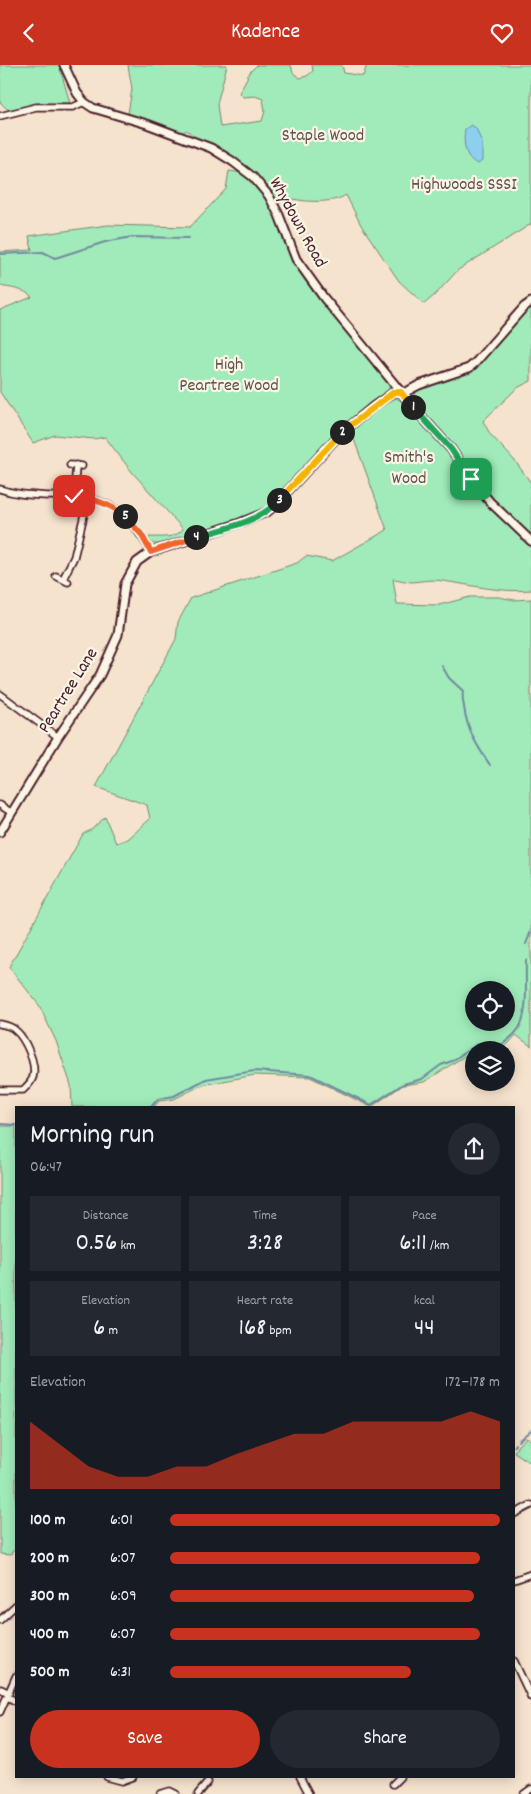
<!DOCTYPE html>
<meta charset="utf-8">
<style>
:root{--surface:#171b24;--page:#242831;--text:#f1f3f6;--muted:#9ea1a6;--accent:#c8321e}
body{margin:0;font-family:Dekko,sans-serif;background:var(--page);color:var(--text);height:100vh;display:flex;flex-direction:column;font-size:19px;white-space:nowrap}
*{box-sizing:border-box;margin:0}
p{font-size:16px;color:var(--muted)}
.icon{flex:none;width:28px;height:28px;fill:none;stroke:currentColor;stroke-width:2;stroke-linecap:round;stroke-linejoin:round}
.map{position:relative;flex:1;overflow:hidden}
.sheet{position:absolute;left:15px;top:1041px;width:500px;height:672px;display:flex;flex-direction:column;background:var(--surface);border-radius:0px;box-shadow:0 2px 12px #0003}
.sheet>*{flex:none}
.controls{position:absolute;left:465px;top:916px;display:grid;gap:10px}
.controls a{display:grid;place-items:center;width:50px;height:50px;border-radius:50%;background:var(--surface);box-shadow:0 2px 12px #0003;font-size:25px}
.pin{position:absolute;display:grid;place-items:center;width:42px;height:42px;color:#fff;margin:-21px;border-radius:10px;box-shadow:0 2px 8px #0006}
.km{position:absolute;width:25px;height:25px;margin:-12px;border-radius:50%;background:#222;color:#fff;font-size:14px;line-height:25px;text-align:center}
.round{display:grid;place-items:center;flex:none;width:52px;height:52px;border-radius:26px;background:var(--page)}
.headline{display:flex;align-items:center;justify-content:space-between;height:85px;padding:0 15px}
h1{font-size:28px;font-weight:600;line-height:38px}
.stats{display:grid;grid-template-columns:repeat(3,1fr);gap:8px;height:85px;padding:5px 15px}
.stats div{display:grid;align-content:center;border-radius:0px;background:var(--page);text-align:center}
.stats b{font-size:25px;font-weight:600}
.stats small{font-size:14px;font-weight:400}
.stats p{font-size:14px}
.chart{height:140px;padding:10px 15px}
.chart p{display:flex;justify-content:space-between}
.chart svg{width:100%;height:90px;margin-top:5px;fill:var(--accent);opacity:.7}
.action{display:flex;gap:10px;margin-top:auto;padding:10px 15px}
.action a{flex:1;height:58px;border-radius:30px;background:var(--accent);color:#fff;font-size:20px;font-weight:600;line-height:58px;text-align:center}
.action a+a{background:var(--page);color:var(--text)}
ul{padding:0 15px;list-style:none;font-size:16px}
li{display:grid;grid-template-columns:80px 60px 1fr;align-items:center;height:38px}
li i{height:12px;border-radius:6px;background:var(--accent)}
header{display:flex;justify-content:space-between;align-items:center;height:65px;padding:0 15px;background:var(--accent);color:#fff;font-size:22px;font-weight:600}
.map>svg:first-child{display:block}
</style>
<header><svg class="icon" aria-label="back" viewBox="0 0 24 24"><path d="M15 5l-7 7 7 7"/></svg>Kadence<svg class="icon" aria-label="heart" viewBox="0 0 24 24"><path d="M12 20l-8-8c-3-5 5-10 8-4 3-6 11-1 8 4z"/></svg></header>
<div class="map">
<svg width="531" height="1729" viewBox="0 0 531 1729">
<rect width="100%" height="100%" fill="#f5e3cd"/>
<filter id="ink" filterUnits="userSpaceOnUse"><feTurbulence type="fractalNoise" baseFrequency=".02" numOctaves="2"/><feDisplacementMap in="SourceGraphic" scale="10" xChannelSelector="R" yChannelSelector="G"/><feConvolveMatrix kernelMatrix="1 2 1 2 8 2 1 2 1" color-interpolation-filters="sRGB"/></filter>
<g filter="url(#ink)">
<g fill="#a1ebba" stroke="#768572" fill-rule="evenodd">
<path d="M0,0H59L70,38L34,39L12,45L7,44L0,37Z"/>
<path d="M128,0H227L217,39L220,62L262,56L265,46L263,34L255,31L243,32L239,28L250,7L257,0H291L293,8L300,13L307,11L313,6L312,0H342L344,8L363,11L367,0H531V159L458,205L435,230L424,239L399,216L361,160L346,130C333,139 303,137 289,133L278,138C261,115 244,98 219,83C212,79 201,78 195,72C191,70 191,67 186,65L183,68L128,49L132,24Z"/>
<path d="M229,106C259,107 275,146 284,170C286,177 287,185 291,192C316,240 358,276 390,319L388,326C372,337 359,352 342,363L273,437L265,442L227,460L161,479H154L149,476V472C161,472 176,474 183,464L132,407L105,372L94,374L55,370L33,378L0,327V245L32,232C25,224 10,223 0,221V187L32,185L29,171L108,160L190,162L226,124Z"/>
<path d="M531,241V316L517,323L483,356L490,369L515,396L531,418V470L488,430L472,409L460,389L447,373L417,342C412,333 414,325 422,320L471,306L479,300L521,250Z"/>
<path d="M396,333C419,345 439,376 457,395L458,402L483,433L531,481V525C501,528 472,520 443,516C431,514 423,516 412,517C406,517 399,514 393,514L397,539L439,540L470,532H499L514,535L531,534V981L516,970L509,978L500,985L478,983L474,985L424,1017L403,1020L371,1042L310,1012L255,1010L202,1020L174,1034L159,1036L154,1042H72L71,1020L56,976L39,940L9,902L83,769L91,765L105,752L116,778L128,774L150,754L147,740L96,722L176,574L178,557L191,533L297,498L306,491L332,496L387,465L351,366L380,341ZM474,925H506V958H474Z"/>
<path d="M0,1061H16V1484L12,1487L11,1490L0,1489Z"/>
<path d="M527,1372L531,1376V1398L514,1387L518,1380Z"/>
</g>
<path fill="#8dcfef" stroke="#7289a1" d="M471,60L476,63L482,78V96L478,99C464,94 463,76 465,64Z"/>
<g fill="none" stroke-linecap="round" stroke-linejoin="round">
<g stroke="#7289a1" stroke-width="2">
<path d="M0,189L43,187L55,193L105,177L132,172L189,173"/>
<path d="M442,601L449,613L463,626C462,632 463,637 464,642C467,665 477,681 490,700"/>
<path d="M526,879L531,866"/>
<path d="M151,1042L158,1034L174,1031L206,1014L254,1006L310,1010L371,1040L403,1019L422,1014L441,1000L452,996L477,979L498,982C506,977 514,971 519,963C529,946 525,914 526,895"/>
<path d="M0,1059L16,1060"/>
<path d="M518,1376L531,1365"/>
<path d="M514,1381L515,1379"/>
</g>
<g stroke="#4a1f2b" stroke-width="9">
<g id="minor">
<path d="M0,51L36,42H73L84,37"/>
<path d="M70,400L82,401"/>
<path d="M0,424C17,430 32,430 50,431C103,431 124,439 151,487"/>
<path d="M74,431L76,400"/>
<path d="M56,511L68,517"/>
<path d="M63,514L74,492L88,433"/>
<path d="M0,629L58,672"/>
<path d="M0,740L12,748"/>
<path d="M0,959C5,960 11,961 15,965C25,973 37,999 33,1012C31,1018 27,1021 23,1025H0"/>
<path d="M514,1449L531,1440"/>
<path d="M514,1515L531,1509"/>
<path d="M0,1555L16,1540"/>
<path d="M514,1596L531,1632"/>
<path d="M1,1624L9,1628"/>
<path d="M8,1632L15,1636"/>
<path d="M0,1647L16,1611"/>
<path d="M107,1712L122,1716L133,1712"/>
<path d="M300,1712L309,1729"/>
<path d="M393,1719L400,1712"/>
<path d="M160,1729L170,1726L176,1729"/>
<path d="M198,1729L208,1717"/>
<path d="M524,1729L531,1724"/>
</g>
</g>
<g stroke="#4a1f2b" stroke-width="11">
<g id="tertiary">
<path d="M64,0L77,28L84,37L93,43L147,59L211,83L232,96L253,112L269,131L279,150L296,194L324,233L414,343L451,384L471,414L490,437L531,476"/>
<path d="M0,767L58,672L100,610L118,570L125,519L137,497L151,487L237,459L267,447L273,442L339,370L374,341L394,327H406L419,320L469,303L476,297L524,242L531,237"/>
</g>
</g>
<use href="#minor" stroke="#fcf5e5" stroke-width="5.5"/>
<use href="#tertiary" stroke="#fcf5e5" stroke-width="7"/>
</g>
</g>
<g fill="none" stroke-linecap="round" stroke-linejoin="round" filter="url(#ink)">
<g stroke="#fff" stroke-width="10">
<path id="split-1" d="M413,342L451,384L471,414"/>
</g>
<g stroke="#fff" stroke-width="10">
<path id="split-2" d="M342,367L394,327H401L413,342"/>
</g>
<g stroke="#fff" stroke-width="10">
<path id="split-3" d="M279,435L342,367"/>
</g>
<g stroke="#fff" stroke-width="10">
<path id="split-4" d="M196,472C224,464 260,457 279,435"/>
</g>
<g stroke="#fff" stroke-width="10">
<path id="split-5" d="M125,451L141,469L151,487L196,472"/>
</g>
<g stroke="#fff" stroke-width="10">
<path id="split-6" d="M74,431C93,434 109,438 125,451"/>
</g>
<use href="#split-1" stroke="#22a559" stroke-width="6"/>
<use href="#split-2" stroke="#f5b400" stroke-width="6"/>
<use href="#split-3" stroke="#f5b400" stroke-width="6"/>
<use href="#split-4" stroke="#22a559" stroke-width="6"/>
<use href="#split-5" stroke="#f0652b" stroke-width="6"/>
<use href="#split-6" stroke="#f0652b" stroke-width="6"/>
</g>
<g text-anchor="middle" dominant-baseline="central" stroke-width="4.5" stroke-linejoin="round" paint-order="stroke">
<g font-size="18" fill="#60524f" stroke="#fcf5e5">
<text x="323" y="71">Staple Wood</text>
<text x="464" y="120">Highwoods SSSI</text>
<text x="229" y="300">High<tspan x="229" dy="21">Peartree Wood</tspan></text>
<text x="409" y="393">Smith's<tspan x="409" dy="21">Wood</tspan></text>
</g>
<g font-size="18" fill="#4a1f2b" stroke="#fcf5e5">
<text transform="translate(297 158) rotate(61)">Whydown Road</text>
<text transform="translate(69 626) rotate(-58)">Peartree Lane</text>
</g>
</g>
</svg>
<div class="controls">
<a><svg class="icon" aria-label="locate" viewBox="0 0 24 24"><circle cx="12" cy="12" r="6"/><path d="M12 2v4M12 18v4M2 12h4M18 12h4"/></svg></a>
<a><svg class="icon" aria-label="layers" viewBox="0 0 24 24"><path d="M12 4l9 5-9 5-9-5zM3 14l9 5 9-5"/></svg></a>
</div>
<div class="pin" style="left:471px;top:414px;background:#1e9e55"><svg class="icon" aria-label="arrive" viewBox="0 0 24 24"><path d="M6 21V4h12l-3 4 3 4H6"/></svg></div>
<div class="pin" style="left:74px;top:431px;background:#d93025"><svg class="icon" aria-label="check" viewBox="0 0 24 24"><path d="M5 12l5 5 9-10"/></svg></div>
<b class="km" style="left:413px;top:342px">1</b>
<b class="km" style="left:342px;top:367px">2</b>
<b class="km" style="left:279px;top:435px">3</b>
<b class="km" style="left:196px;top:472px">4</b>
<b class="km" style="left:125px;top:451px">5</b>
<section class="sheet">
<div class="headline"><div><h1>Morning run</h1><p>06:47</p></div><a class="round"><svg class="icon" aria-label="share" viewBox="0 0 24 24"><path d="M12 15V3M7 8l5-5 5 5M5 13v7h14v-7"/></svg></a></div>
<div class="stats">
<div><p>Distance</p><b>0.56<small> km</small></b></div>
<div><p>Time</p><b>3:28</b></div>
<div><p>Pace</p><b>6:11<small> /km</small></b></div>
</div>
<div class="stats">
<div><p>Elevation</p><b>6<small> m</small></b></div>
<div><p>Heart rate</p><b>168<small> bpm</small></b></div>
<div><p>kcal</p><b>44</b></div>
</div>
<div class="chart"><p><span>Elevation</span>172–178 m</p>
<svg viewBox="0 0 160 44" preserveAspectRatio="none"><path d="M0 44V11L10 22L20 33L30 38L40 38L50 33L60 33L70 27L80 22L90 17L100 17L110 11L120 11L130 11L140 11L150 6L160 11V44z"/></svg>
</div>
<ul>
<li><b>100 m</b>6:01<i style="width:100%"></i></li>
<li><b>200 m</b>6:07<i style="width:94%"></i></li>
<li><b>300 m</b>6:09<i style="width:92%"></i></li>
<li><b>400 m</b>6:07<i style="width:94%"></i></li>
<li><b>500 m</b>6:31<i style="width:73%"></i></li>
</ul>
<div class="action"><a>Save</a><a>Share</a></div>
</section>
</div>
